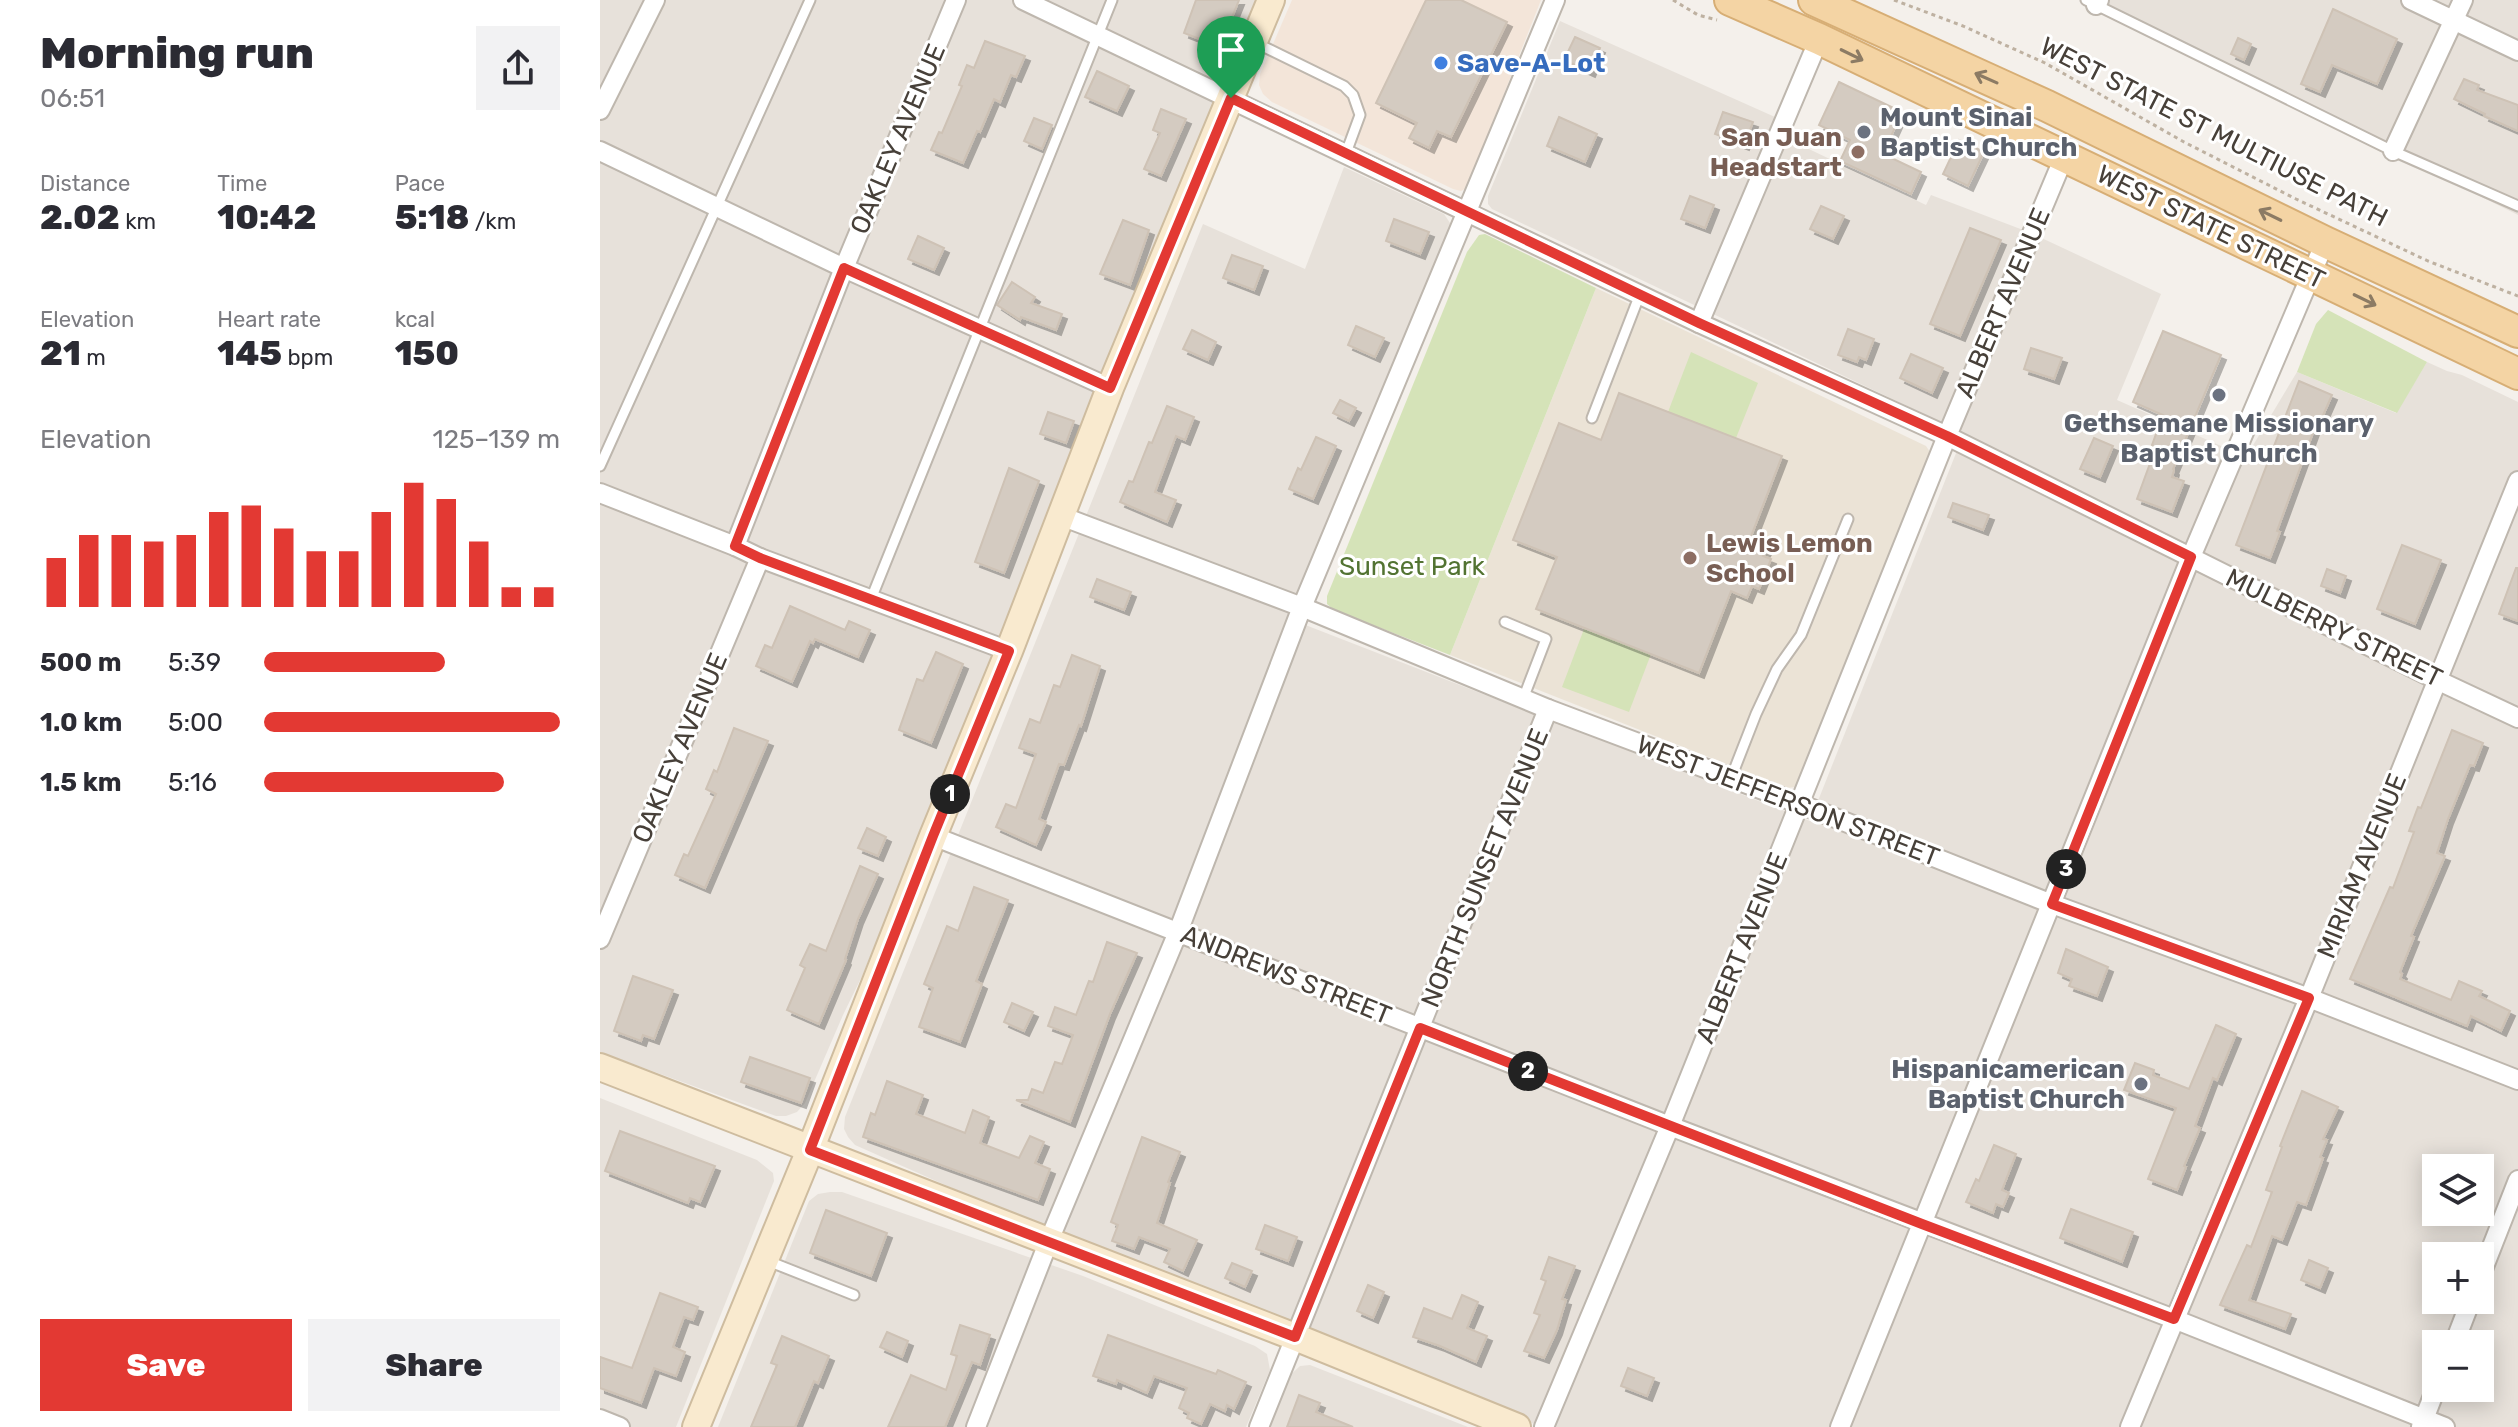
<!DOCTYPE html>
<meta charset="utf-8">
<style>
:root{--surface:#fff;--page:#f2f2f3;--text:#2b2b33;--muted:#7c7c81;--accent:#e33933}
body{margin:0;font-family:Rubik,sans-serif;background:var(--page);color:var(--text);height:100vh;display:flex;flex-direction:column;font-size:30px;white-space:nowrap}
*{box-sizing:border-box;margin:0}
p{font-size:26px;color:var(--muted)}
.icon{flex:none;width:44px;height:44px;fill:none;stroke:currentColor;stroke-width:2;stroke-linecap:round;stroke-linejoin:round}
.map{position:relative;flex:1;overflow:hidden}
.sheet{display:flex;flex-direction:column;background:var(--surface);width:600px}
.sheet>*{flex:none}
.controls{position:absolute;left:1822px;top:1154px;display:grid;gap:16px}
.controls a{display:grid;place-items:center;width:72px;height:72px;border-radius:0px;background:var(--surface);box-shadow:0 4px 20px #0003;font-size:40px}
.pin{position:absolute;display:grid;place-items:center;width:68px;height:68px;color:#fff;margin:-82px -34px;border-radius:50% 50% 50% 0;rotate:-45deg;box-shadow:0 0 8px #0007}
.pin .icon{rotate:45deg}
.km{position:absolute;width:40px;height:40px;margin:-20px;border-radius:50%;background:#222;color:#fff;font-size:22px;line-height:40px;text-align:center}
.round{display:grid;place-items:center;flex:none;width:84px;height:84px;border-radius:0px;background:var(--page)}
.overview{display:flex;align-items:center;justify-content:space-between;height:136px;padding:0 40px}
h1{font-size:44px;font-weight:800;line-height:60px}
.stats{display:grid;grid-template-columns:repeat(3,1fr);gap:12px;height:136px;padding:8px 40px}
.stats div{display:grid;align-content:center}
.stats b{font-size:34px;font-weight:800}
.stats small{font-size:22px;font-weight:400}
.stats p{font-size:22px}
.chart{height:224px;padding:16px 40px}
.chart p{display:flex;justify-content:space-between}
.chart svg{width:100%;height:144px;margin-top:8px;stroke:var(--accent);stroke-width:6}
.action{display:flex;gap:16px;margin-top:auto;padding:16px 40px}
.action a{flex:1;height:92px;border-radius:0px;background:var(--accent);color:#fff;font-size:32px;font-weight:800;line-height:92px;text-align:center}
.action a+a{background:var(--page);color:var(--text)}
ul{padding:0 40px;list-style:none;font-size:26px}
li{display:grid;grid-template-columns:128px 96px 1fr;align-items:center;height:60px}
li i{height:20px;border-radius:10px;background:var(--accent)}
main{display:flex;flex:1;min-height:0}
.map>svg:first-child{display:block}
</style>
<main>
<section class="sheet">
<div class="overview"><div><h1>Morning run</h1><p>06:51</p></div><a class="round"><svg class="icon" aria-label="share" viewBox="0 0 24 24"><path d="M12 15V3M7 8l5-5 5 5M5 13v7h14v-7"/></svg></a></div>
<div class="stats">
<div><p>Distance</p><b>2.02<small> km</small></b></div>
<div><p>Time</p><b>10:42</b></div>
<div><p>Pace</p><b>5:18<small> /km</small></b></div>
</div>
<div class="stats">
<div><p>Elevation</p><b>21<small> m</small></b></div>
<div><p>Heart rate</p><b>145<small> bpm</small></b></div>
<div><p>kcal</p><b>150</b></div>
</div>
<div class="chart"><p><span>Elevation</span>125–139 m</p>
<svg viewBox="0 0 160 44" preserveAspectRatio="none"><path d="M5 44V29M15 44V22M25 44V22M35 44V24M45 44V22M55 44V15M65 44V13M75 44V20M85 44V27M95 44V27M105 44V15M115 44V6M125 44V11M135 44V24M145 44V38M155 44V38"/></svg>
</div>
<ul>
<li><b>500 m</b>5:39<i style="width:61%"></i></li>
<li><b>1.0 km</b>5:00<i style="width:100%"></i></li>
<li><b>1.5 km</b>5:16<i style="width:81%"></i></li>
</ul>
<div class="action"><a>Save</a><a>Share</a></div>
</section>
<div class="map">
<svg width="1918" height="1427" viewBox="0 0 1918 1427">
<defs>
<filter id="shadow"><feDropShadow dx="5" dy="5" stdDeviation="0" flood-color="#0004"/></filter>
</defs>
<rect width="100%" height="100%" fill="#f4f0eb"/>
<g fill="#e7e1da" fill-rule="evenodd">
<path d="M0,0H657L604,136L263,974L243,1015L205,1103L197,1112L186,1116H176L0,1052Z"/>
<path d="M1485,0H1918V215Z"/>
<path d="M960,21L1175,117L1169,130L1326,205L1331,195L1431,233L1561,294L1517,400L1646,457L1697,372L1796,413L1827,362L1847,371L1862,375L1918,402V1427H942L478,1244L255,1145L248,1137L244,1129L245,1117L603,224L705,269L744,167L844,214L852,226L690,619L1210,821L1364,433L892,209L888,204V196ZM1836,1168H1880V1212H1836ZM1836,1256H1880V1300H1836ZM1836,1344H1880V1388H1836Z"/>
<path d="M0,1098L157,1160L173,1173L174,1181L76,1427H0Z"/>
<path d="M230,1192H242L483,1276L655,1346L667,1354L670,1370L646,1427H118L209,1201L218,1194Z"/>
<path d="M710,1365L868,1427H667L687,1378L700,1366Z"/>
</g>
<path fill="#f3e5d9" d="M692,0H941L867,188L861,191L853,189L672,102L663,94L659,85L660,74Z"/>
<path fill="#ebe3d6" d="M996,288L1326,446L1330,452V461L1202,782L1195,787L1187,788L850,655Z"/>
<g fill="#d5e3b8">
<path d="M885,234L996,288L850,655L734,610L727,604V596L867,252L879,235Z"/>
<path d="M1728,310L1827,362L1797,413L1697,372L1716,324Z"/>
<path d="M1091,352L1158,383L1136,438L1068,412Z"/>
<path d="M984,629L1051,654L1029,712L962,687Z"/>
</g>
<g fill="#d4cbc1" stroke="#cec2b5" stroke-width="2" filter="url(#shadow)">
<path d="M596,0H639L620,47L584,33Z"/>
<path d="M826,0H861L907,22L851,137L837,131L829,148L809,138L817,123L776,103Z"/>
<path d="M1733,9L1797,39L1777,84L1732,65L1720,92L1701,84Z"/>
<path d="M975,37L1000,48L990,72L964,60Z"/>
<path d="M1638,38L1651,44L1644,60L1631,54Z"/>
<path d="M385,41L425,56L416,77L411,75L400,102L394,99L380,132L377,131L363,163L331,150L339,132L342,133L362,86L359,85L367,65L374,68Z"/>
<path d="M497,71L529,86L517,111L485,97Z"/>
<path d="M1864,79L1879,85L1877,90L1918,105V131L1884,116L1885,114L1854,99Z"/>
<path d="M1239,82L1302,112L1283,154L1321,172L1311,194L1240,161L1250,140L1219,125Z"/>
<path d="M561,109L586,119L561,176L544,169L560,133L553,130Z"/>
<path d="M1123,112L1153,122L1144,145L1115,134Z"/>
<path d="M959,117L997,134L985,162L947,146Z"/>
<path d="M434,118L452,125L442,149L424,141Z"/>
<path d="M1359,140L1384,152L1368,186L1343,174Z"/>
<path d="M1090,196L1114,205L1105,228L1081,219Z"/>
<path d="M1221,206L1244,216L1233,239L1210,229Z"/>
<path d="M794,219L829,232L820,254L786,241Z"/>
<path d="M523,220L549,230L530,285L500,274Z"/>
<path d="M1370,228L1401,240L1360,336L1330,324Z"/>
<path d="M318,236L344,248L334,270L308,259Z"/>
<path d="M632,255L663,266L654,290L623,278Z"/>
<path d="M412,282L435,297L431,303L462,314L456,330L421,317L420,320L397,305Z"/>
<path d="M756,326L784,338L775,357L748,345Z"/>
<path d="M1248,329L1274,339L1266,360L1259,357L1257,362L1238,355Z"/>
<path d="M592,330L616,342L608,360L583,349Z"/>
<path d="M1563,331L1621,355L1573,469L1574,470L1572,477L1584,481L1572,512L1537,499L1556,447L1552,445L1563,415L1533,402Z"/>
<path d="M1431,348L1462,358L1454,379L1424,369Z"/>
<path d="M1311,354L1343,368L1332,393L1300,378Z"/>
<path d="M1699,381L1732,395L1721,420L1718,419L1677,531L1680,532L1670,558L1636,545Z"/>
<path d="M1019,393L1182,456L1150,539L1168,545L1163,556L1171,559L1159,589L1152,586L1147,598L1131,591L1099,673L936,609L957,557L913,540L959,423L1001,440Z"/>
<path d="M740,400L756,408L749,421L733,413Z"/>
<path d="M567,406L594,417L585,440L576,436L555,492L576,500L567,522L520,502L529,481L533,482L549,442L552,443Z"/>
<path d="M448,412L474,421L466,443L440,434Z"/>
<path d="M716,437L736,446L713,499L689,489L698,468L701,470Z"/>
<path d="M1494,438L1513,446L1500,477L1480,469Z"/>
<path d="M409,468L439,481L404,573L375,562Z"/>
<path d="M1353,503L1389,515L1383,530L1348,517Z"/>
<path d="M1802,545L1841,560L1815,624L1777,609Z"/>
<path d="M1916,568H1918V621L1899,614Z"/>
<path d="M1727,569L1746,576L1740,593L1721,586Z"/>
<path d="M497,579L531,592L524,610L490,597Z"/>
<path d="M190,606L245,630L249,621L270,630L258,657L215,639L213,643L210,641L192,682L156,666L165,645L172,648Z"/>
<path d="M336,652L363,664L331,743L299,730L317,679L323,681Z"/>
<path d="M472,655L500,666L481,726L479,725L464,765L459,764L439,819L446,822L436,845L396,827L406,804L416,808L436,754L419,748L430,719L440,723L454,685L460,687Z"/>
<path d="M134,728L168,741L105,888L75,875L84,854L88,856L116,794L106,789L114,770L117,772Z"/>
<path d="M1852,730L1883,743L1874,766L1870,765L1848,819L1837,853L1845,856L1811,936L1814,937L1800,972L1802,974L1800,979L1851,1000L1859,981L1882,991L1879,996L1910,1011L1901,1031L1871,1016L1867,1026L1750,979L1790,887L1793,888L1814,832L1809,831L1818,807L1821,808Z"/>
<path d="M267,828L286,837L278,856L258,848Z"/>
<path d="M260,866L278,874L258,919L245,959L246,960L219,1024L187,1010L205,968L200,965L210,944L226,951Z"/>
<path d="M374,887L408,900L376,981L382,984L360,1042L319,1027L333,988L324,984L347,926L358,931Z"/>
<path d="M507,942L537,953L510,1014L470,1122L416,1100H428L432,1089L443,1093L455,1062L462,1064L473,1035L448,1026L455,1007L476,1015L489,981L493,982Z"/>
<path d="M1466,949L1508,967L1497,996L1469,986L1472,979L1458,973Z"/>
<path d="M33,976L73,990L54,1039L43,1035L41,1041L14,1031Z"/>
<path d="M412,1003L433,1012L424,1031L404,1022Z"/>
<path d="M1616,1025L1636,1034L1617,1080L1613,1078L1595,1126L1600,1128L1584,1166L1586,1167L1577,1190L1548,1179L1576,1108L1524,1090L1535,1063L1554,1070L1553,1075L1589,1089Z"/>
<path d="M150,1057L210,1078L201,1103L141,1082Z"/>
<path d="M287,1081L323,1095L316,1114L365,1133L373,1110L389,1117L380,1143L419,1158L430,1136L444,1142L435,1163L450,1169L438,1200L263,1137L271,1113L275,1115Z"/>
<path d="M1702,1091L1738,1107L1723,1139L1727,1140L1720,1157L1723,1158L1706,1205L1697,1202L1682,1240L1672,1236L1649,1300L1691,1314L1685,1329L1620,1305L1647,1245L1651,1247L1672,1192L1666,1190L1682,1147L1680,1146Z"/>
<path d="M20,1131L115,1166L100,1202L90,1198L88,1203L5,1171Z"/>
<path d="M542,1137L580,1152L568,1182L570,1183L557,1223L597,1240L583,1271L564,1262L570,1249L539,1237L534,1249L512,1241L518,1225L511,1222Z"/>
<path d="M1394,1145L1416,1154L1402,1190L1409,1193L1403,1207L1396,1204L1393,1213L1366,1202L1376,1179L1379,1181Z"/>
<path d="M1471,1209L1533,1232L1522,1262L1460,1238Z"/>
<path d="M226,1210L287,1233L271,1276L210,1253Z"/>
<path d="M665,1225L697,1237L688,1261L656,1249Z"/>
<path d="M949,1257L975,1266L962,1299L966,1300L957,1330L944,1358L924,1351L940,1315L934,1313L946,1281L941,1279Z"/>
<path d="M1709,1260L1728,1268L1720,1288L1701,1280Z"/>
<path d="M632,1263L652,1271L645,1287L625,1278Z"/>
<path d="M768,1285L784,1292L773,1318L757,1311Z"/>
<path d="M60,1293L98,1307L93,1320L84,1317L73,1347L85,1352L76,1376L54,1368L41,1403L0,1388V1357L32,1368Z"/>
<path d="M862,1295L878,1302L867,1328L887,1336L876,1362L840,1346L813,1337L824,1308L852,1319Z"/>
<path d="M360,1325L390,1335L380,1365L372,1362L345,1427H288L311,1375L346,1390L357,1356L351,1354Z"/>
<path d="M287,1332L308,1341L302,1357L280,1347Z"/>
<path d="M508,1335L616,1374L618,1370L646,1382L634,1409L627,1405L625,1411L610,1404L601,1424L587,1418L589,1413L579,1408L587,1388L554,1376L547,1393L517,1380L516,1384L493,1376Z"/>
<path d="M182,1336L229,1356L218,1383L214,1381L195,1427H151L177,1365L171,1363Z"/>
<path d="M1028,1368L1054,1378L1047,1396L1021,1386Z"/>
<path d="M699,1395L720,1403L716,1412L753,1427H687Z"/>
</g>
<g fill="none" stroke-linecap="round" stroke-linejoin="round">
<g stroke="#beb7ae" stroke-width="13">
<g id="service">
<path d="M1486,0L1793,151L1918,206"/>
<path d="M656,43L744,86L753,95L760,115L746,153"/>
<path d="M992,418L1040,294"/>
<path d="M0,466L210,0"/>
<path d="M271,599L512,0"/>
<path d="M905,622L946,639L923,699"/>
<path d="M1131,778L1156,714L1177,669L1201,635L1248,519"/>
<path d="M168,1261L254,1295"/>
</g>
</g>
<g stroke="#beb7ae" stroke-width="22">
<g id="minor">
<path d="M423,0L1099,323L1347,436L1837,680L1918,718"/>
<path d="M1811,0L1918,51"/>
<path d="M1496,5L1499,0"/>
<path d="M0,110L55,0"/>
<path d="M0,151L244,268L510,388"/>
<path d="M1793,151L1863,0"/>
<path d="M1099,323L1219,39"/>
<path d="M0,493L135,546L160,558L409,651"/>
<path d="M461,516L702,607L948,709L1200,804L1452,904L1709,998L1918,1080"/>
<path d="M135,546L244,268L356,0"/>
<path d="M333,836L1070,1126L1574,1319L1845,1427"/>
<path d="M0,939L160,558"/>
<path d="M1880,1277L1918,1180"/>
<path d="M1854,1344L1871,1300"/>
<path d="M0,1419L20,1427"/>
<path d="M376,1427L448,1243L578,932L702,607L955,0"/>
<path d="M659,1427L948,709"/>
<path d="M944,1427L1070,1126L1347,436L1464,157"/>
<path d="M1240,1427L1591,557L1725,242"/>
<path d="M1530,1427L1709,998L1918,481"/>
<path d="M1821,1427L1836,1388"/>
</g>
</g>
<g stroke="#cebc9f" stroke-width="30">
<g id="secondary">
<path d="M0,1067L695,1337L917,1427"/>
<path d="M96,1427L210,1150L333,836L409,651L510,388L671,0"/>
</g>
</g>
<g stroke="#d7ae75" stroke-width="34">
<g id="primary">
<path d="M1130,0L1219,39L1918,374"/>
<path d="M1214,0L1447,106L1725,242L1918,332"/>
</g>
</g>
<g stroke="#beb1a1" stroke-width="3" stroke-dasharray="4 4" stroke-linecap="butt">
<path d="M1073,0L1098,15L1117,20"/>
<path d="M1294,0L1363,26L1445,63L1584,142L1696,199L1828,261L1918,296"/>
</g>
<use href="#service" stroke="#fff" stroke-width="9"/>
<use href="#minor" stroke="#fff" stroke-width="18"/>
<use href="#secondary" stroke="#f9eacf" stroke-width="26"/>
<use href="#primary" stroke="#f4d4a4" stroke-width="30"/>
</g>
<defs><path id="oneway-shaft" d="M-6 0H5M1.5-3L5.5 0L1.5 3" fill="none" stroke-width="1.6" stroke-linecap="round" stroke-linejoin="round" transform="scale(2)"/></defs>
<g stroke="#8c7b64">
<use href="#oneway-shaft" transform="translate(1252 55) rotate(26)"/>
<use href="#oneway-shaft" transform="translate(1386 78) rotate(-156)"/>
<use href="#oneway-shaft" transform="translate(1670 215) rotate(-154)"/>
<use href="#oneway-shaft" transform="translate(1765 300) rotate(26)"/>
</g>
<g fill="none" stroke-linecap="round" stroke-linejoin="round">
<g stroke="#fff" stroke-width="16">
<path id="route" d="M631,98L1099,323L1347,436L1591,557L1452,904L1709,998L1574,1319L1322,1224L820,1028L695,1337L210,1150L333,836L409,651L160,558L135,546L244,268L510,388Z"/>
</g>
<use href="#route" stroke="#e33933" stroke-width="10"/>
</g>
<circle fill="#3f7fe0" stroke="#fff" stroke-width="3" cx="841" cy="63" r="8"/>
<g fill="#6b7280" stroke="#fff" stroke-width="3">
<circle cx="1264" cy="132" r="8"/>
<circle cx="1619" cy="395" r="8"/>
<circle cx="1541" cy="1084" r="8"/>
</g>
<g fill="#8d6e63" stroke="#fff" stroke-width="3">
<circle cx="1258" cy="152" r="8"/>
<circle cx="1090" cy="558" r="8"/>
</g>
<g text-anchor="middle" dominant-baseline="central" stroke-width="6" stroke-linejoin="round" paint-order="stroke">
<g font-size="26" font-weight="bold" fill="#366cbe" stroke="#fff" text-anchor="start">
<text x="857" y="63">Save-A-Lot</text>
</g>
<g font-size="26" font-weight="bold" fill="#5b616d" stroke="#fff" text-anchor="start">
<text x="1280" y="117">Mount Sinai<tspan x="1280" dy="30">Baptist Church</tspan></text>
<text x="1619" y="423" text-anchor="middle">Gethsemane Missionary<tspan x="1619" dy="30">Baptist Church</tspan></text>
<text x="1525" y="1069" text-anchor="end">Hispanicamerican<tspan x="1525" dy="30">Baptist Church</tspan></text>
</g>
<g font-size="26" fill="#474039" stroke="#fff">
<text transform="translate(1614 132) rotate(27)">WEST STATE ST MULTIUSE PATH</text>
<text transform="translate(298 139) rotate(-67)">OAKLEY AVENUE</text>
<text transform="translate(1611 227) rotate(26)">WEST STATE STREET</text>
<text transform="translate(1403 303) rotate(-67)">ALBERT AVENUE</text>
<text transform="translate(1734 628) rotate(26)">MULBERRY STREET</text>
<text transform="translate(80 748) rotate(-67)">OAKLEY AVENUE</text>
<text transform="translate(1188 801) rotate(21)">WEST JEFFERSON STREET</text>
<text transform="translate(1762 866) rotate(-68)">MIRIAM AVENUE</text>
<text transform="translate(885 868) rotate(-68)">NORTH SUNSET AVENUE</text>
<text transform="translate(1142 948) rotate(-68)">ALBERT AVENUE</text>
<text transform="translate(686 975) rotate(22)">ANDREWS STREET</text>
</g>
<g font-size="26" font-weight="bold" fill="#785e54" stroke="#fff" text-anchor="end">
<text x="1242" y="137">San Juan<tspan x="1242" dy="30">Headstart</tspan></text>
<text x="1106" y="543" text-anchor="start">Lewis Lemon<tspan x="1106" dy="30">School</tspan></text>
</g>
<g font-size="26" fill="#527332" stroke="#fff">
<text x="812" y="566">Sunset Park</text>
</g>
</g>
</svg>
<div class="controls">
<a><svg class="icon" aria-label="layers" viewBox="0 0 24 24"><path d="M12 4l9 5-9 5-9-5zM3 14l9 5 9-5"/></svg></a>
<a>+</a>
<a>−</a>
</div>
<div class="pin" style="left:631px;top:98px;background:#1e9e55"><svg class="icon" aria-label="arrive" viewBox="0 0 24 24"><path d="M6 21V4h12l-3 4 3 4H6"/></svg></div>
<b class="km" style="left:350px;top:794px">1</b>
<b class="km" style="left:928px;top:1071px">2</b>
<b class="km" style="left:1466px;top:869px">3</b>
</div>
</main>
